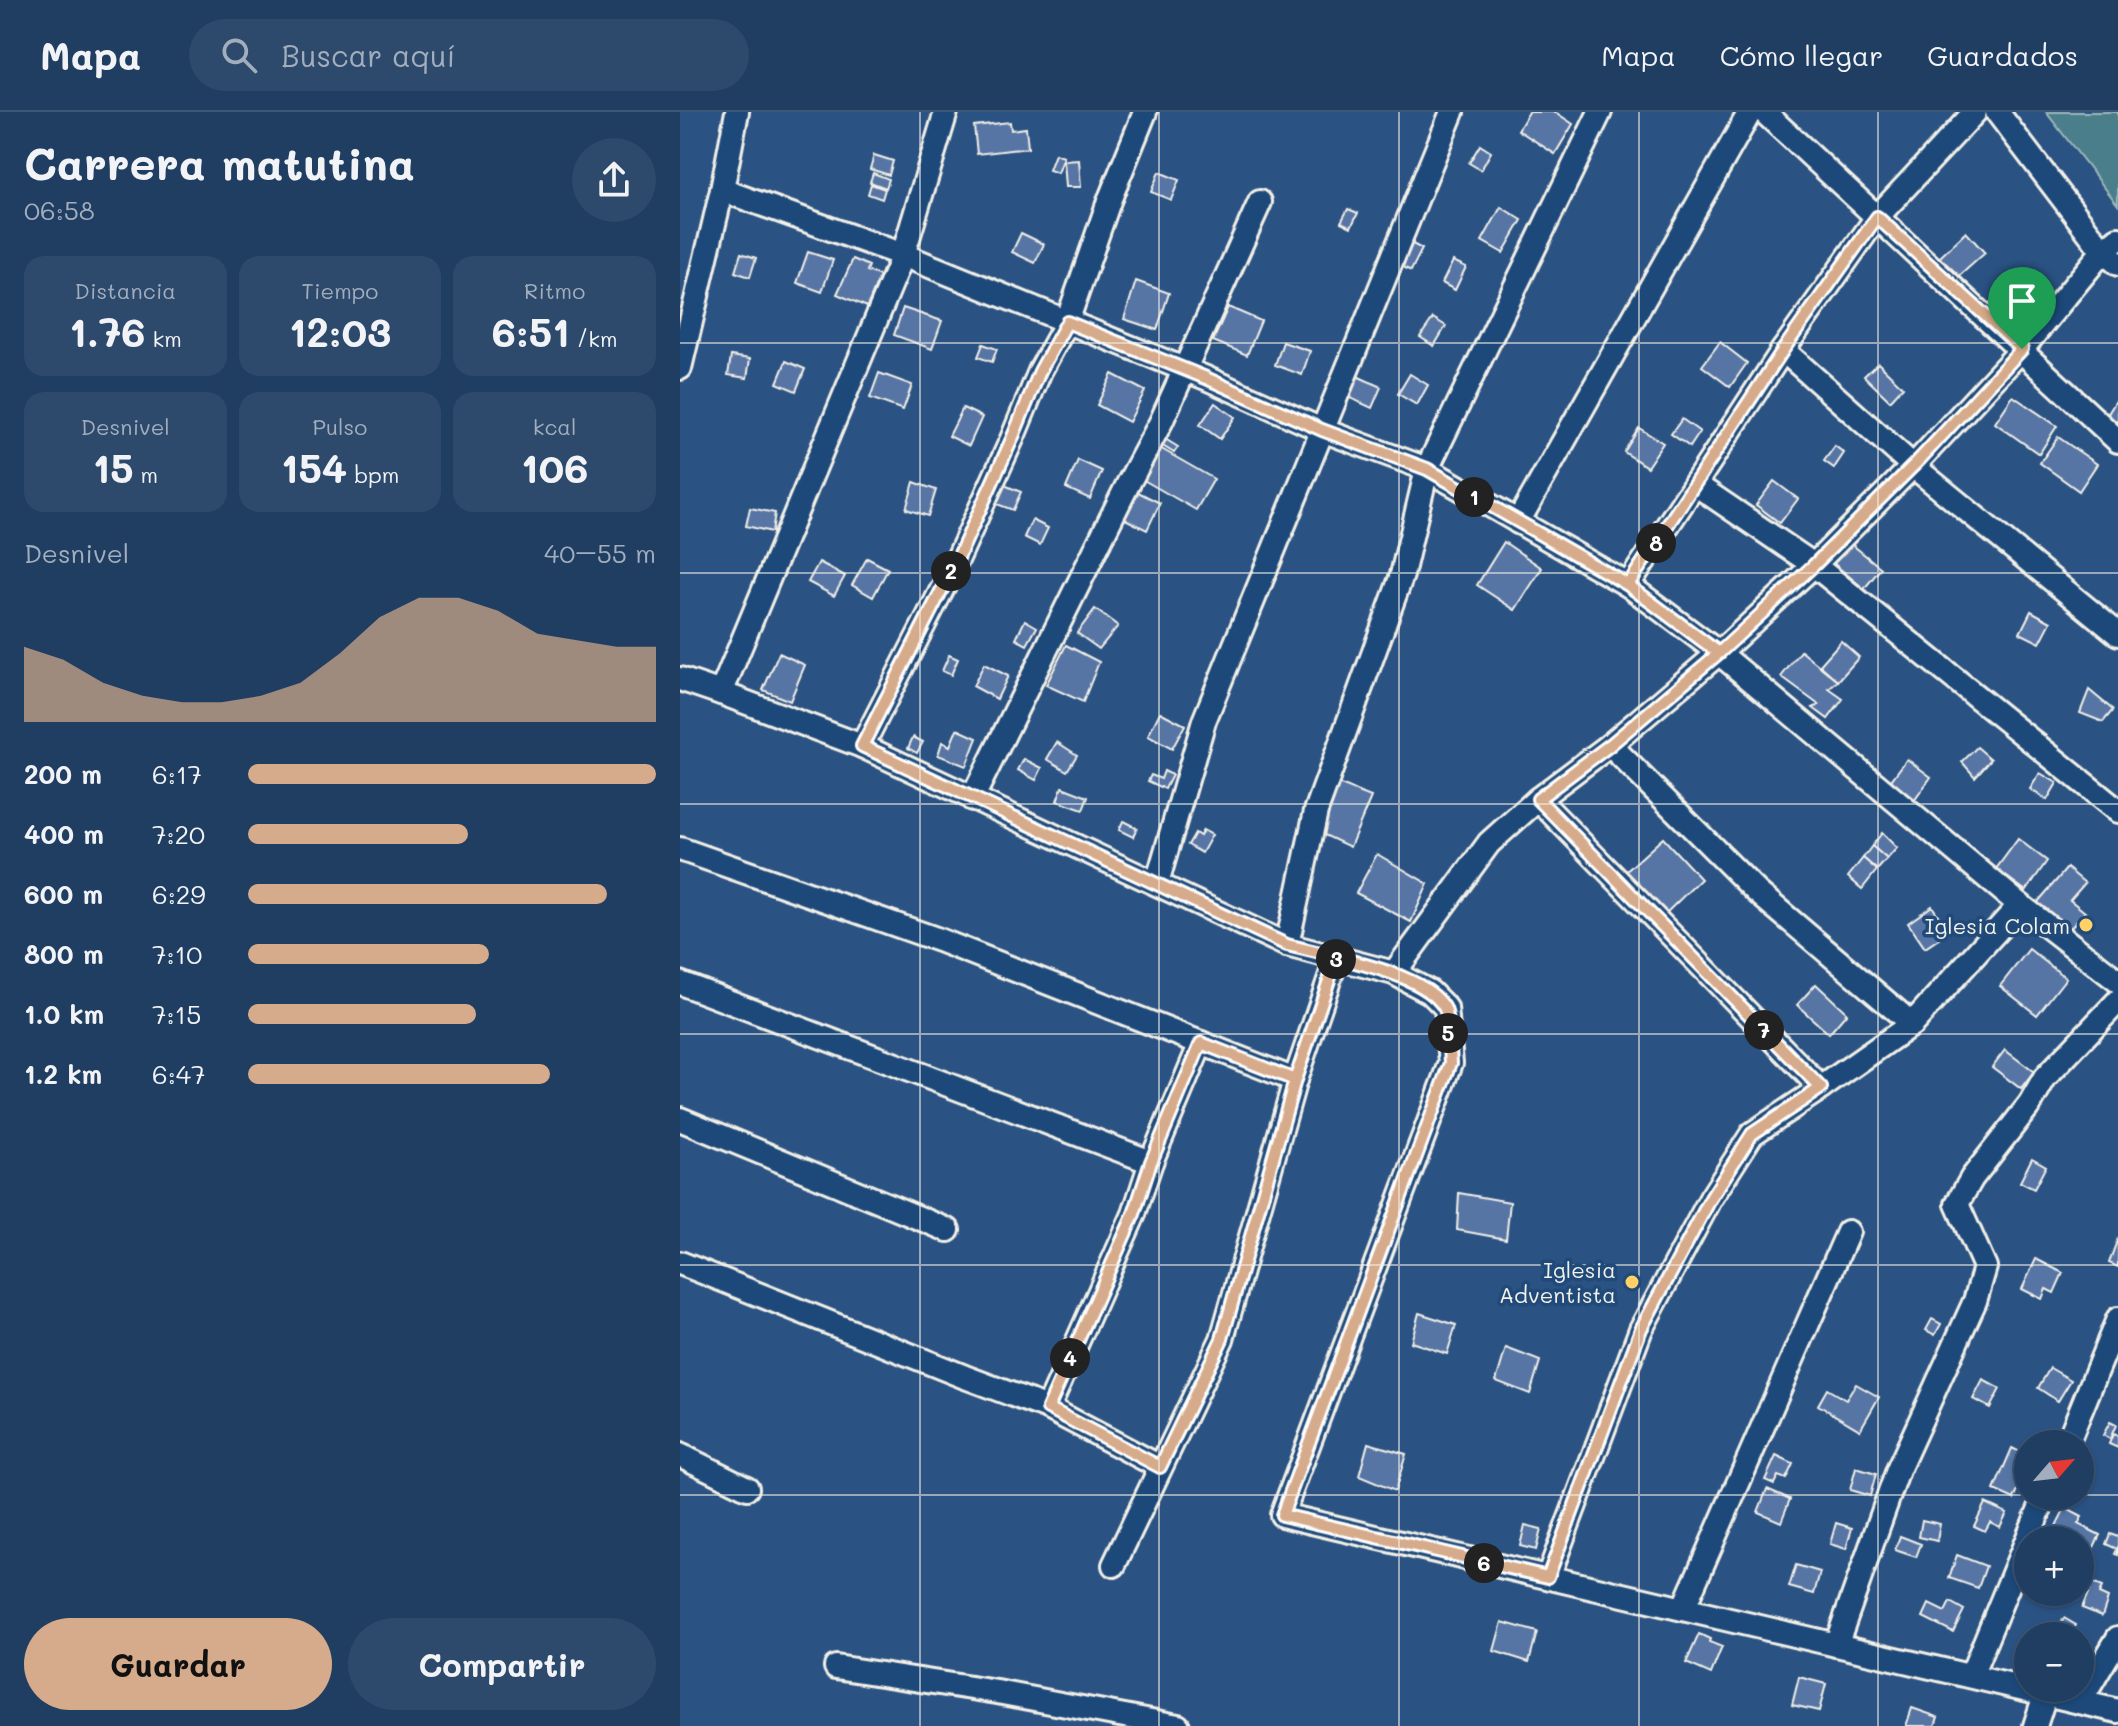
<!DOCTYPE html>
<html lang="es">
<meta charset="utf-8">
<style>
:root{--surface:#203e62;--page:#2d496b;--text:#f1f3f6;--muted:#a2aebe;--line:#3d5777;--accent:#d6ab8b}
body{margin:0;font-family:Mali,sans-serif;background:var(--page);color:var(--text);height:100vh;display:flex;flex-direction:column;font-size:30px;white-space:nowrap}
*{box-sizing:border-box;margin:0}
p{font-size:26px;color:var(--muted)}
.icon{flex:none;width:44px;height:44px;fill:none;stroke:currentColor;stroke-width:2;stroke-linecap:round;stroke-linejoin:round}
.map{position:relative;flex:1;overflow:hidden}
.panel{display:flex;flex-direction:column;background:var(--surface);width:680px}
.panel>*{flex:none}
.needle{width:52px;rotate:62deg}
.tools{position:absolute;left:1334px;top:1318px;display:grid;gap:16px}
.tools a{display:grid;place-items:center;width:80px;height:80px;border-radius:50%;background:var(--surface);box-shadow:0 2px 6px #0004,0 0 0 2px var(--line);font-size:40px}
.pin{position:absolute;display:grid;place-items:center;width:68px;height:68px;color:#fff;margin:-82px -34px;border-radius:50% 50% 50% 0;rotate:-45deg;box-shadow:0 0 8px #0007}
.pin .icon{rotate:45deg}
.km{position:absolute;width:40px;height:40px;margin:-20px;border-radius:50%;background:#222;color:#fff;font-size:22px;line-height:40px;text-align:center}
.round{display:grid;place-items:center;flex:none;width:84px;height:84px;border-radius:42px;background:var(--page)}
.head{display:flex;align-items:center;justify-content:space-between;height:136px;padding:0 24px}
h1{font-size:44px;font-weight:700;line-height:60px}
.metrics{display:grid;grid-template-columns:repeat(3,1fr);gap:12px;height:136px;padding:8px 24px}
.metrics div{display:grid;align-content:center;border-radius:20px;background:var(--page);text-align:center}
.metrics b{font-size:40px;font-weight:700}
.metrics small{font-size:22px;font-weight:400}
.metrics p{font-size:22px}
.chart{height:224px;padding:16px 24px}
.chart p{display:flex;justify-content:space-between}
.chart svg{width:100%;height:144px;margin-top:8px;fill:var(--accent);opacity:.7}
.cta{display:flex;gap:16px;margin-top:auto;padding:16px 24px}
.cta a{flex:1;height:92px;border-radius:48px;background:var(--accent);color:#111;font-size:32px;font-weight:700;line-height:92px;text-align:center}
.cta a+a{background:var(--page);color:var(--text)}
ul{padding:0 24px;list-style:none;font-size:26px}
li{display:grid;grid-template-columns:128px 96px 1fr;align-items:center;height:60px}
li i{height:20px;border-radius:10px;background:var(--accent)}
header{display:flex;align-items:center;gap:48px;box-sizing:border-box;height:112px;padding:0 40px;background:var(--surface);border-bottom:2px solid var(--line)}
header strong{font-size:38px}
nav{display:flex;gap:44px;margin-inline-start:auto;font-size:28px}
.search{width:560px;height:72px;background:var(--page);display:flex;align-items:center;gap:20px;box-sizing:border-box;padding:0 28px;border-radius:44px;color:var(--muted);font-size:30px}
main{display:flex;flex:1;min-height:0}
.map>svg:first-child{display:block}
</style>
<header>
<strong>Mapa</strong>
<div class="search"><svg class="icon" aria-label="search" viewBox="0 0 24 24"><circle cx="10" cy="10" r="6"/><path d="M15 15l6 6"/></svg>Buscar aquí</div>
<nav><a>Mapa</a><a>Cómo llegar</a><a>Guardados</a></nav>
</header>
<main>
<section class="panel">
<div class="head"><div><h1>Carrera matutina</h1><p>06:58</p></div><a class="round"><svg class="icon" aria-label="share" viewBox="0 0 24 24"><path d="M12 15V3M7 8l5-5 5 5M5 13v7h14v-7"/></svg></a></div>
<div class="metrics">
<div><p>Distancia</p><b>1.76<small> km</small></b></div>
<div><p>Tiempo</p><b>12:03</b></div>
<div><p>Ritmo</p><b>6:51<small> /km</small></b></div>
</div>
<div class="metrics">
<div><p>Desnivel</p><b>15<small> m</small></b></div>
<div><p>Pulso</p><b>154<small> bpm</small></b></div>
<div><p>kcal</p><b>106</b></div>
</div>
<div class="chart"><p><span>Desnivel</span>40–55 m</p>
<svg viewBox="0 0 160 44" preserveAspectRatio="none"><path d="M0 44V21L10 25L20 32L30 36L40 38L50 38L60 36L70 32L80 23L90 12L100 6L110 6L120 10L130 17L140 19L150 21L160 21V44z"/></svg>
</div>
<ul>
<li><b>200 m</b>6:17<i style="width:100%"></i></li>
<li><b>400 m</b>7:20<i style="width:54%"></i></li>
<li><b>600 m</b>6:29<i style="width:88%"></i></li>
<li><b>800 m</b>7:10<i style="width:59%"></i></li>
<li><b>1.0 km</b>7:15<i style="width:56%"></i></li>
<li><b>1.2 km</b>6:47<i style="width:74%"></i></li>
</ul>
<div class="cta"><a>Guardar</a><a>Compartir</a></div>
</section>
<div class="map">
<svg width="1438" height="1614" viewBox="0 0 1438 1614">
<rect width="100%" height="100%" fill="#2a5283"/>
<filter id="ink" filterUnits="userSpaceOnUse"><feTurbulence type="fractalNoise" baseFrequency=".0125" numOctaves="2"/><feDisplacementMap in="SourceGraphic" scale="16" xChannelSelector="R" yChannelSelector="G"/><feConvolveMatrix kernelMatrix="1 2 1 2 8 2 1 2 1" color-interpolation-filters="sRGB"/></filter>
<g filter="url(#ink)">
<path fill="#4a7e8a" stroke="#9fb8b9" stroke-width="2" d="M1366,0H1438V93Z"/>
<g fill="#5774a5" stroke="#f4f1e8" stroke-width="2">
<path d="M849,0H875L893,12L875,42L838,18Z"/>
<path d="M330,10L331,18L346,16L348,36L297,42L294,14Z"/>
<path d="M800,33L811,40L801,58L789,51Z"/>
<path d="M375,42L384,45L378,61L369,58Z"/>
<path d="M194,43L213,49L209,63L190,57Z"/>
<path d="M399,48L401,75H386L384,49Z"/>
<path d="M479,60L499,68L491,88L471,80Z"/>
<path d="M193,61L209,67L206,76L190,70Z"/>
<path d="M191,72L205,77L202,87L188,82Z"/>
<path d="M821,95L842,108L823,141L802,129Z"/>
<path d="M668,97L678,101L671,115L661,110Z"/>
<path d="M1286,120L1305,141L1277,166L1259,146Z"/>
<path d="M341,121L364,132L355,151L332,140Z"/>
<path d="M725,128L742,137L731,159L713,150Z"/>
<path d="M128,140L153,148L142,180L117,171Z"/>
<path d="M61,141L76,146L70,165L55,160Z"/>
<path d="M173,147L189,154L187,159L200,164L187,195L157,182Z"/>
<path d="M773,149L786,155L775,178L762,171Z"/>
<path d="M456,169L489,181L477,218L444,207Z"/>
<path d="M548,195L581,209L567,243L533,229Z"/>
<path d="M223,196L262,209L252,237L214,223Z"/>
<path d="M753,206L766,214L754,234L740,225Z"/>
<path d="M603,230L630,239L622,263L595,253Z"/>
<path d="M1040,230L1067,251L1050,275L1022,254Z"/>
<path d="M303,232L317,237L312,250L298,245Z"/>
<path d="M51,244L70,247L67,266L48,263Z"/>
<path d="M106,249L125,257L116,279L97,271Z"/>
<path d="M1198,251L1223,275L1210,289L1184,264Z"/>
<path d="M199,261L232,273L223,298L190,286Z"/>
<path d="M432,262L465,279L449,310L417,293Z"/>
<path d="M730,262L748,273L737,293L718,282Z"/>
<path d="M677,264L701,275L692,296L668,285Z"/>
<path d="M1333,284L1377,314L1359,342L1315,311Z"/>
<path d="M1437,287H1438V313L1426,305Z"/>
<path d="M535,291L555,305L540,327L520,313Z"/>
<path d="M283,296L302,305L289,334L269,324Z"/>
<path d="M1002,307L1020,320L1010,335L991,322Z"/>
<path d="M959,316L983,331L967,355L944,340Z"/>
<path d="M1378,325L1417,352L1399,379L1360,351Z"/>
<path d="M485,327L498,335L494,341L481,333Z"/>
<path d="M1155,334L1164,341L1154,356L1144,349Z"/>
<path d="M478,335L534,367L516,398L460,366Z"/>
<path d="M398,348L422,359L410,387L386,376Z"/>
<path d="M1094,369L1118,387L1100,411L1076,393Z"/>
<path d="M234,370L256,378L248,404L226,397Z"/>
<path d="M322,372L341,380L333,398L314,391Z"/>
<path d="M456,379L480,391L467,418L443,406Z"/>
<path d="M70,396L95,401L92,420L66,414Z"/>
<path d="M352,408L368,416L360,433L344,425Z"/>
<path d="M824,430L862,456L835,498L797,473Z"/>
<path d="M1170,431L1201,456L1184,477L1153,451Z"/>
<path d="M187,446L208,457L193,485L172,473Z"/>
<path d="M139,450L165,464L154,484L128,470Z"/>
<path d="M415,497L438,514L419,537L397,521Z"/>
<path d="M1351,499L1371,510L1360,531L1340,521Z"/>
<path d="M345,508L357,515L347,533L336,527Z"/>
<path d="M1161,529L1179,545L1158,569L1140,553Z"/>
<path d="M386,533L419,550L403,590L366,573Z"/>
<path d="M1121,539L1158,569L1149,577L1163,587L1148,607L1133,596L1139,593L1101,565Z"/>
<path d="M99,541L125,553L110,589L83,578Z"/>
<path d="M269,543L278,547L271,563L262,559Z"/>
<path d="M304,552L328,564L317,587L293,574Z"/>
<path d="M1409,578L1433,598L1423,610L1400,601Z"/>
<path d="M480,600L505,613L492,637L468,624Z"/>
<path d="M277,617L297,626L286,654L258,643L262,630L270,634Z"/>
<path d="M233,625L243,630L237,641L228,636Z"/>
<path d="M377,630L397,643L387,659L367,647Z"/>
<path d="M1297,635L1311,647L1295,665L1282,650Z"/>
<path d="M344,647L362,656L356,668L338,658Z"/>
<path d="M1227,647L1251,665L1234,689L1209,671Z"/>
<path d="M484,659L492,663L485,677L468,669L471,663L481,667Z"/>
<path d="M1360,661L1377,671L1367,688L1350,677Z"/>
<path d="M658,672L691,685L670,735L638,720Z"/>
<path d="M382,675L408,685L403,698L377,689Z"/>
<path d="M443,709L457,716L453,725L439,718Z"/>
<path d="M523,718L532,723L522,741L508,733L515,721L520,724Z"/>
<path d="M1202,721L1217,736L1207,747L1192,734Z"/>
<path d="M983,726L1021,767L982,805L942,763Z"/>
<path d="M1338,727L1367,749L1346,779L1316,757Z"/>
<path d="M1192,734L1207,747L1197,758L1183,746Z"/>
<path d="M697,742L748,772L731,810L676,781Z"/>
<path d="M1183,746L1197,758L1182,777L1168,765Z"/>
<path d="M1387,756L1405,771L1390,788L1405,800L1389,818L1357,791Z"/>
<path d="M1252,794L1269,820L1245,836L1228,811Z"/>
<path d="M1349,837L1386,866L1357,903L1320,874Z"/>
<path d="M1136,872L1167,901L1149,922L1117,893Z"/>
<path d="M1325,938L1354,960L1341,977L1312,955Z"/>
<path d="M1352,1046L1366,1054L1354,1077L1340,1070Z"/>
<path d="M779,1081L830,1090L826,1127L777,1118Z"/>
<path d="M1438,1126V1155L1429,1151Z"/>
<path d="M1356,1147L1383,1161L1374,1181L1366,1177L1362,1187L1342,1177Z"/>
<path d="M739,1201L776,1213L767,1242L731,1230Z"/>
<path d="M1252,1207L1261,1212L1255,1223L1246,1218Z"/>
<path d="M826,1236L860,1249L850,1282L816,1269Z"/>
<path d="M1370,1256L1391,1268L1378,1289L1358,1276Z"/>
<path d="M1303,1268L1320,1277L1310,1296L1293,1287Z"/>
<path d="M1176,1272L1199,1285L1180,1318L1138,1293L1147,1277L1166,1288Z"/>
<path d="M1430,1310L1436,1313L1430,1327L1423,1323Z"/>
<path d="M1433,1322L1438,1324V1336L1429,1332Z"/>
<path d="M688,1331L726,1342L715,1379L679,1364Z"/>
<path d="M1332,1336L1348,1344V1355L1334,1387L1314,1378Z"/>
<path d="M1096,1344L1113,1352L1106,1367L1098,1364L1094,1372L1085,1368Z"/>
<path d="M1176,1356L1196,1362L1190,1384L1170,1378Z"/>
<path d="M1087,1377L1110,1387L1101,1410L1078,1400Z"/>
<path d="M1305,1391L1327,1401L1320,1415L1310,1410L1305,1419L1294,1414Z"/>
<path d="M1385,1396L1402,1405L1398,1412L1420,1423L1412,1439L1400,1433V1428H1390L1373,1420Z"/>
<path d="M1242,1408L1260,1412L1257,1429L1239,1425Z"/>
<path d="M1156,1411L1172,1416L1166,1437L1150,1432Z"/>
<path d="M845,1413L861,1417L856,1438L840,1434Z"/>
<path d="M1430,1422L1438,1425V1443L1435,1442L1437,1437L1426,1432Z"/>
<path d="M1220,1424L1241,1432L1236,1445L1215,1438Z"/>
<path d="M1277,1443L1306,1454L1298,1476L1269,1466Z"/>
<path d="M1116,1453L1140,1460L1134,1482L1109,1475Z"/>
<path d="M1412,1471L1422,1475L1419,1482L1428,1486L1422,1504L1402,1496Z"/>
<path d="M1270,1490L1284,1498L1273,1520L1243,1505L1249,1492L1265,1500Z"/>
<path d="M1384,1506L1396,1513L1389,1524H1374Z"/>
<path d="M822,1510L857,1520L849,1550L814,1539Z"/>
<path d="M1019,1522L1030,1527L1029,1530L1042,1535L1031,1562L1006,1551Z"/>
<path d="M1119,1565L1146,1572L1139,1599L1112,1593Z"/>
<path d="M1232,1596L1258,1605L1255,1614H1226Z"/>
</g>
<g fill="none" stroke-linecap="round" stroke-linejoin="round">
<g stroke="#f4f1e8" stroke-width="28">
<g id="minor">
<path d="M1084,0L1438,329"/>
<path d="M1295,0L1197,105L1103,238L1015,372L1134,453L1438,699"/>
<path d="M1317,0L1423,139L1438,152"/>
<path d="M42,78L223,143L526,266L642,318L747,357L948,473L1039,541L1340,793L1438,869"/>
<path d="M1103,238L1233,354L1438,522"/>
<path d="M0,256L42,78L57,0"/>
<path d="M838,410L1070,0"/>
<path d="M948,473L1015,372"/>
<path d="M0,567L41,581L182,634L607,833L714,861L750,880L766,896L771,951L602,1403L1438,1599"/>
<path d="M41,581L223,143L266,0"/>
<path d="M930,633L1077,780L1232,912"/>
<path d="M182,634L278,446L332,327L360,259L387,210L429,89L465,0"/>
<path d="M292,687L448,372L481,310L580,90"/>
<path d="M858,687L1141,976"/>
<path d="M0,737L259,828L615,968"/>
<path d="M477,771L524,609L772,0"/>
<path d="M607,833L636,699L722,463L747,357L920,0"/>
<path d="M714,861L809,731L858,687L930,633L1039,541L1134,453L1239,348L1342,237L1423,139L1438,127"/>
<path d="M0,871L471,1050"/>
<path d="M0,1007L268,1118"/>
<path d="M0,1151L285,1265L368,1296L480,1355"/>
<path d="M368,1296L454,1102L471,1050L521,931"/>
<path d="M1387,1332L1438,1207"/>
<path d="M0,1343L67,1376"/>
<path d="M434,1453L542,1227L615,968L657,845"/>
<path d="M868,1465L961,1217L1031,1086L1072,1022L1141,976L1232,912L1340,793"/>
<path d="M1003,1497L1168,1120"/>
<path d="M1156,1533L1218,1358L1295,1189L1305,1155L1277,1092L1292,1066L1350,992L1365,966L1438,889"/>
<path d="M156,1555L317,1580L498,1614"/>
<path d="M1291,1564L1365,1384"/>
<path d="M1400,1590L1438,1526"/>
<path d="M1355,1614L1365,1583"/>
</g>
</g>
<use href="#minor" stroke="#1f4a7a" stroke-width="22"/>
</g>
</g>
<g fill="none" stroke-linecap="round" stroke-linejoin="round" filter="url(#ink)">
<g stroke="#fff" stroke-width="16">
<path id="route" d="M1342,237L1239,348L1134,453L1039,541L948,473L747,357L642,318L526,266L387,210L360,259L332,327L278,446L182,634L607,833L657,845L615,968L542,1227L480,1355L368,1296L454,1102L471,1050L521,931L615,968L657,845C688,854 746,866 764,895C769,902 770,939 771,951L602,1403L868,1465L961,1217L1031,1086L1072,1022L1141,976L858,687L930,633L1039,541L948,473L1103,238L1197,105L1342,237"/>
</g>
<use href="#route" stroke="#d6ab8b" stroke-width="10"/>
</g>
<path fill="none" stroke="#f4f1e8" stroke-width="2" stroke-opacity="0.55" d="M240,0V1614M479,0V1614M719,0V1614M959,0V1614M1198,0V1614M0,231H1438M0,461H1438M0,692H1438M0,922H1438M0,1153H1438M0,1383H1348M1400,1383H1438"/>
<g fill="#ffd166" stroke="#1f4a7a" stroke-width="3">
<circle cx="1406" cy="813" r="8"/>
<circle cx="952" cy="1170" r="8"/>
</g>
<g text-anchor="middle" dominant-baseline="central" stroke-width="7" stroke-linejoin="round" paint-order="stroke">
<g font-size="22" fill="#f4f1e8" stroke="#1f4a7a" text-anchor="end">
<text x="1390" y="813">Iglesia Colam</text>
<text x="936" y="1157">Iglesia<tspan x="936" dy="25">Adventista</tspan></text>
</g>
</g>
</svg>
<div class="tools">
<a><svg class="needle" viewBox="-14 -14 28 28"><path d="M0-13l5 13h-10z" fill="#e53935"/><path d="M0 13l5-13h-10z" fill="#a2aebe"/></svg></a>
<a>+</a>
<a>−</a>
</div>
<div class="pin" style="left:1342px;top:237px;background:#1e9e55"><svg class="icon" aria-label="arrive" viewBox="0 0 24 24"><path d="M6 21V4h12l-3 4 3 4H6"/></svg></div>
<b class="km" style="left:794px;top:385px">1</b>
<b class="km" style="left:271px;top:459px">2</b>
<b class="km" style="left:656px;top:847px">3</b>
<b class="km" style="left:390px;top:1246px">4</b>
<b class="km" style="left:768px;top:921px">5</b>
<b class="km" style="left:804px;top:1451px">6</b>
<b class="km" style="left:1084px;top:918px">7</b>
<b class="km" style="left:976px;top:431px">8</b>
</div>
</main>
